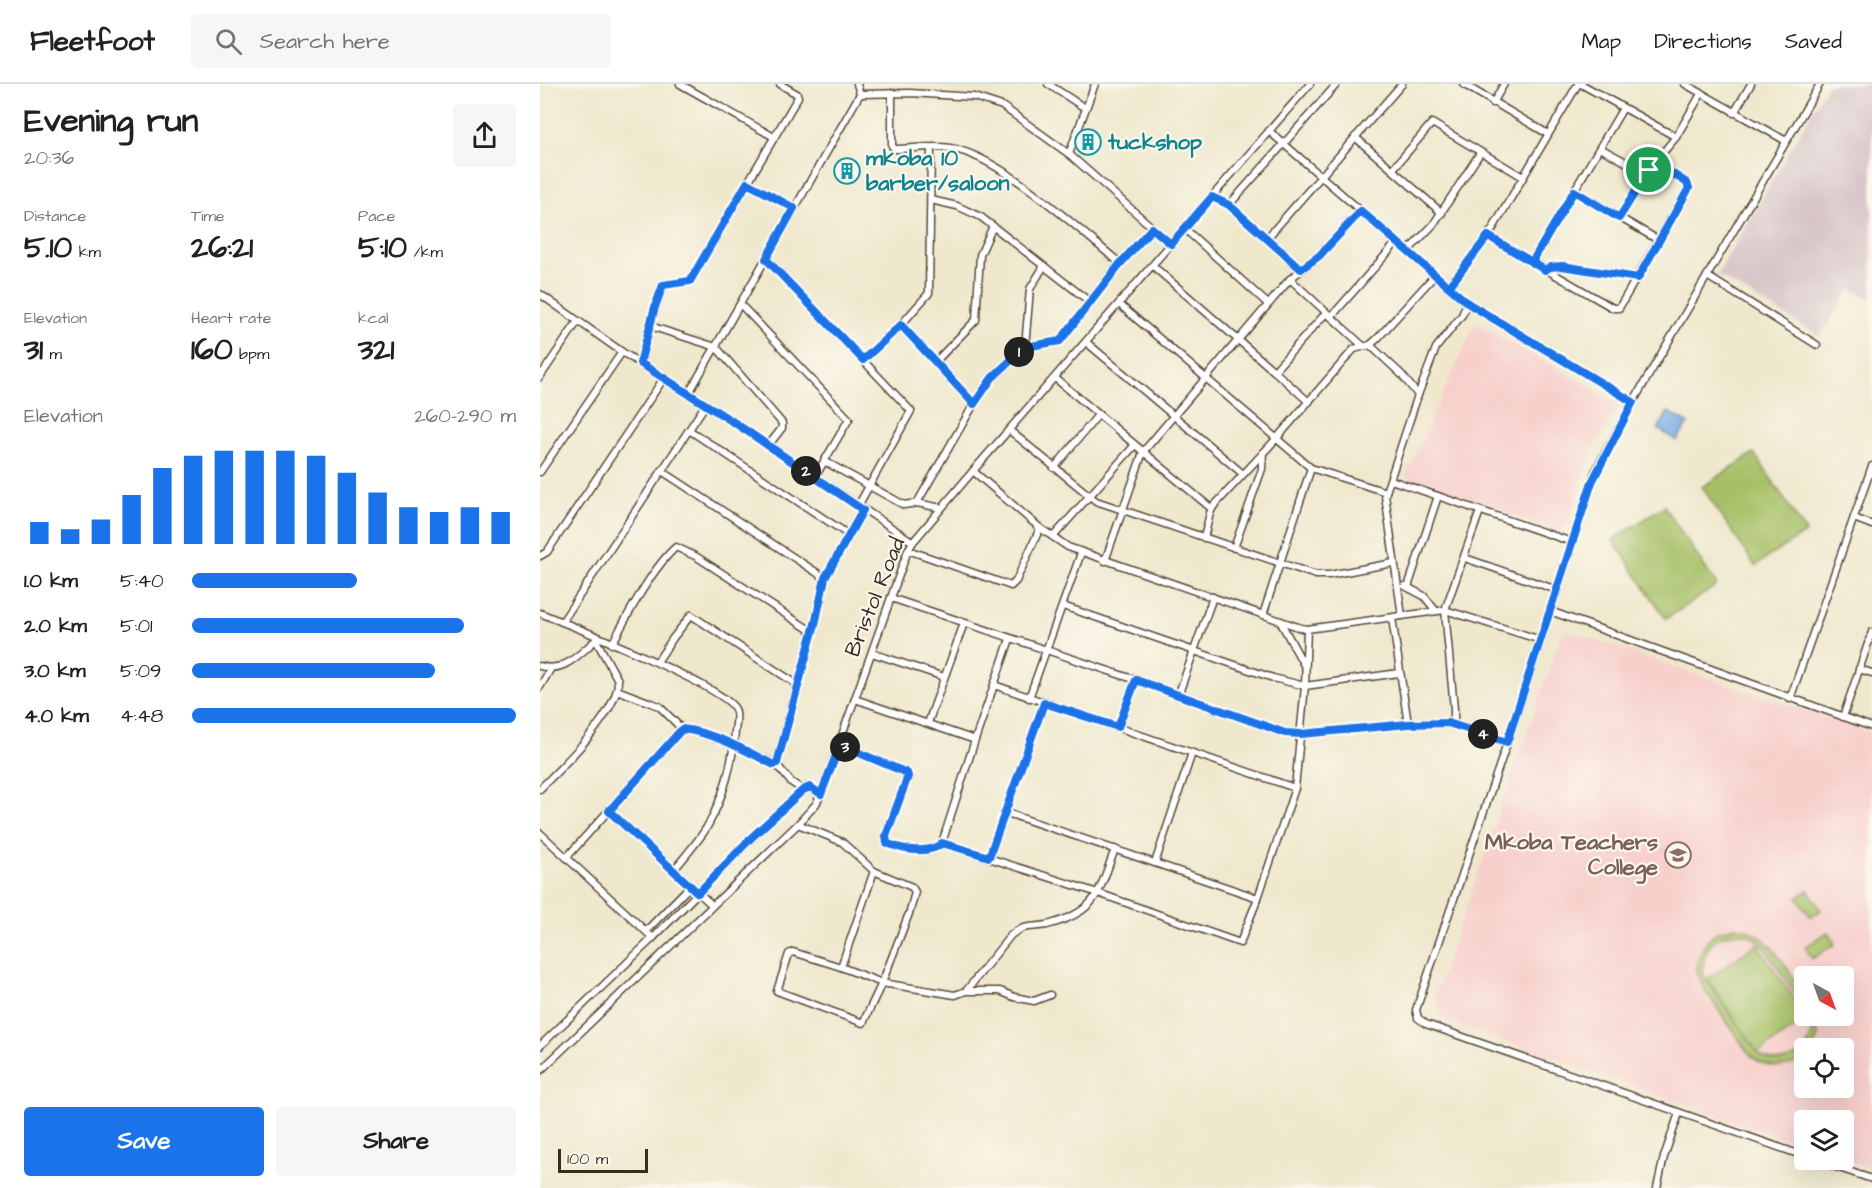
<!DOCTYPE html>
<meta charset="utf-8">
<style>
:root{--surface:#fff;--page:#f6f6f6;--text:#202124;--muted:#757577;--line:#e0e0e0;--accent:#1a73e8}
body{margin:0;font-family:"Architects Daughter",sans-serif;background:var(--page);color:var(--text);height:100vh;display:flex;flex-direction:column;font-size:22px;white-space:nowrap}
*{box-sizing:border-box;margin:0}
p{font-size:20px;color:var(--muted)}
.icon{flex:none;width:33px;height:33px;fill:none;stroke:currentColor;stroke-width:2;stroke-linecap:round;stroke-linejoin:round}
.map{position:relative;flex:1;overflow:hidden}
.sheet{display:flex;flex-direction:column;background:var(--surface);width:540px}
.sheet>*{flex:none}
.needle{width:39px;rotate:139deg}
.buttons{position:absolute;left:1254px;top:882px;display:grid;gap:12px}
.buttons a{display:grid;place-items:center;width:60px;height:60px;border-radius:6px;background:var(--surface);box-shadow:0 6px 24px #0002;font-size:30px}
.scale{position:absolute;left:18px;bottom:15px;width:90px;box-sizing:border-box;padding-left:6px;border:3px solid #3b2a1e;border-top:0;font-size:16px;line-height:21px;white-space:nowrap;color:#3b2a1e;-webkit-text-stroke:4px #fbf7ec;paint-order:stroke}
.pin{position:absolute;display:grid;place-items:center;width:51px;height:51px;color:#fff;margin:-26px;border:3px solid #fff;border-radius:50%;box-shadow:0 2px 6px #0007}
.km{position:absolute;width:30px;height:30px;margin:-15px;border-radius:50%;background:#222;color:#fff;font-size:16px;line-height:30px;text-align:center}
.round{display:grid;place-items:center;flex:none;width:63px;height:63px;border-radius:6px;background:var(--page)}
.head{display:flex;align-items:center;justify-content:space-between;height:102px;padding:0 24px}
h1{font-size:33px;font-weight:800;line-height:45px}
.stats{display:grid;grid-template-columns:repeat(3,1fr);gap:9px;height:102px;padding:6px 24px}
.stats div{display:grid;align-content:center}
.stats b{font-size:30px;font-weight:800}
.stats small{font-size:16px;font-weight:400}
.stats p{font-size:16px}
.chart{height:168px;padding:12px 24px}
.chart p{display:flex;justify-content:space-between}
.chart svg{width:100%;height:108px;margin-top:6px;stroke:var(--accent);stroke-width:6}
.cta{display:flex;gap:12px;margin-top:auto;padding:12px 24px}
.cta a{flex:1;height:69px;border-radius:6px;background:var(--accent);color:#fff;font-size:24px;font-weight:800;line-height:69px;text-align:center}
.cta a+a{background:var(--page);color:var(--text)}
ul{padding:0 24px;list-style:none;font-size:20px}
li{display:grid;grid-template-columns:96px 72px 1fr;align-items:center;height:45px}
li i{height:15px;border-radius:8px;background:var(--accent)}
header{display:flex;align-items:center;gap:36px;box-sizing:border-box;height:84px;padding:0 30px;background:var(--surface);border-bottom:2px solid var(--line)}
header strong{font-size:28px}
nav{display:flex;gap:33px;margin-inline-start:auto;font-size:21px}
.search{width:420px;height:54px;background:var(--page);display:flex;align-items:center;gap:15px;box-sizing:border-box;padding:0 21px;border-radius:6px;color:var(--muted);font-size:22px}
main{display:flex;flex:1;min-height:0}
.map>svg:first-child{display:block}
</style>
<header>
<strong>Fleetfoot</strong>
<div class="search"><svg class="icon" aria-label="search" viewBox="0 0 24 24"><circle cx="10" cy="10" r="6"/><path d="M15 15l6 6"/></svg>Search here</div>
<nav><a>Map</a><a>Directions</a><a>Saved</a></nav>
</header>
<main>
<section class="sheet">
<div class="head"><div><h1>Evening run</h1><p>20:36</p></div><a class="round"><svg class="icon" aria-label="share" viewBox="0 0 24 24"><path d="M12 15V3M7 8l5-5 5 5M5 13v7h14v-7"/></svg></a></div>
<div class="stats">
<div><p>Distance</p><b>5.10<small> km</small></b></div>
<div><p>Time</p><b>26:21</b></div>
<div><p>Pace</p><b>5:10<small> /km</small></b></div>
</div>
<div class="stats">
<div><p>Elevation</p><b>31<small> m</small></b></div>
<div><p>Heart rate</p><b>160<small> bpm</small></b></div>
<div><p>kcal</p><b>321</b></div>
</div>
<div class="chart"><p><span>Elevation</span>260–290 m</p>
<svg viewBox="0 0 160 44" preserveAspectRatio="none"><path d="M5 44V35M15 44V38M25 44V34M35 44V24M45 44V13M55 44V8M65 44V6M75 44V6M85 44V6M95 44V8M105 44V15M115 44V23M125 44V29M135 44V31M145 44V29M155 44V31"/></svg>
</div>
<ul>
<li><b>1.0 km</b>5:40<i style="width:51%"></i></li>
<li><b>2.0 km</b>5:01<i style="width:84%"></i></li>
<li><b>3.0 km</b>5:09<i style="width:75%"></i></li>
<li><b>4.0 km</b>4:48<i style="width:100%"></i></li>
</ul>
<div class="cta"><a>Save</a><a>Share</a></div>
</section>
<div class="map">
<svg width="1332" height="1104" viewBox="0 0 1332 1104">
<rect width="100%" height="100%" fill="#fbf7ec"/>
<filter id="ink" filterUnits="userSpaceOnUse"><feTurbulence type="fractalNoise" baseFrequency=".0167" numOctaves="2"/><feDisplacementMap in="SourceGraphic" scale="12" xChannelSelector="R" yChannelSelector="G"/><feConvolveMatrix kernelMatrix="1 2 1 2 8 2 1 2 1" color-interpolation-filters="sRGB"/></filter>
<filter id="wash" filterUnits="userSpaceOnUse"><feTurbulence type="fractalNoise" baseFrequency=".008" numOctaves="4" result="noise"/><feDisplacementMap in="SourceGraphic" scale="24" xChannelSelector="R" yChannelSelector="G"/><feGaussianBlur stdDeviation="1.35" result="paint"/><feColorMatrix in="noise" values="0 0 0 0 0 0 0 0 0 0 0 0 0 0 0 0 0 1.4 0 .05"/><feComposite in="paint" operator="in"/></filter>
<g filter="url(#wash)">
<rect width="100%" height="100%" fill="#efe8cd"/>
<g fill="#f7d0cc" fill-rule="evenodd">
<path d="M935,239L1081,320L1054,364L1026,444L1020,449L865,393Z"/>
<path d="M1029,547L1332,649V1085L1304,1075V1036H1264V1062L904,936L894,914L1021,552ZM1264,892H1304V932H1264ZM1264,964H1304V1004H1264Z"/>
</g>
<path fill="#d2bec3" d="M1288,0H1332V215L1310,205L1280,252L1177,191Z"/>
<g fill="#a6c066" stroke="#707542" stroke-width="1.5">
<path d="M1214,369L1266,448L1215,482L1162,403Z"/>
<path d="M1124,422L1177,501L1126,535L1073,456Z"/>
<path d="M1268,806L1281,826L1271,833L1257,814Z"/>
<path d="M1195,843C1229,845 1247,886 1264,911V922L1224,863L1216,855L1206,850L1195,849L1180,853L1171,860L1164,875L1163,886L1166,896L1217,968L1167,895L1217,860L1264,929V932L1268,934L1218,969C1233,981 1251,979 1264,966V974C1245,988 1222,985 1207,967L1164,905L1157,887L1158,874L1167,856L1177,848Z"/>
<path d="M1288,848L1295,860L1272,875L1265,863Z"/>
<path d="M1270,932H1277V933L1278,953L1273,964H1265C1273,954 1274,944 1270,932Z"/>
</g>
<path fill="#76abe4" stroke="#586a81" stroke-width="1.5" d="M1128,328L1148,339L1137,357L1118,345Z"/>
</g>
<g filter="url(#ink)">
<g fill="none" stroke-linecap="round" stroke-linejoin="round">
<g stroke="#564638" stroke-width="9">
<g id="minor">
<path d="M140,0L234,53"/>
<path d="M317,0L320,10"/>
<path d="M508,0L545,24"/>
<path d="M923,0L1008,50"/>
<path d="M1041,0L1136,53"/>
<path d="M1145,0L1246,57"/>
<path d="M352,9V62L355,65C372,65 392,61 410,64C461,72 539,146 580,179"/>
<path d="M953,19L964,0"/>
<path d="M1194,29L1211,0"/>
<path d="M729,47L928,220L1093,318"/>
<path d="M815,53L902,129"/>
<path d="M1060,64L1106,89"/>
<path d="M529,70L555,0"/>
<path d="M853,85L892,39L983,93"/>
<path d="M207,99L254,124"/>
<path d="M1034,107L1120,157"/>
<path d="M672,113L689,121L761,185"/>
<path d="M391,116L417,122L441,133L550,218"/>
<path d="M689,121L797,0"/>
<path d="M1079,134L1115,78"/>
<path d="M645,145L728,220"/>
<path d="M948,152L1073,224H1079L1148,105L1147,99L1115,78L1136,53L1161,10"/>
<path d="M727,154L862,0"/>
<path d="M868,167L893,141L940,69"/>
<path d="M227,175L371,327L318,422"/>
<path d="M992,178L1083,24"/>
<path d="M613,182L734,287"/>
<path d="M1006,186L1010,183L1022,182L1098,194"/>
<path d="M1167,192L1277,261"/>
<path d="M750,195L823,262"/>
<path d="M909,203L952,146L1038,0"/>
<path d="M0,210L82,268L198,341L373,458"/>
<path d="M579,220L771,384L846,408"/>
<path d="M201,221L309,335L275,393"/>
<path d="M791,233L857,158"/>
<path d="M361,241L434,320"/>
<path d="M110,242L176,263L242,339V344L228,362"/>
<path d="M546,258L703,390"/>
<path d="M830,261L861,290L878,311"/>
<path d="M485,263L520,257L580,179L612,144"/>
<path d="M323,276L361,241L389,209L391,64"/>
<path d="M395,278L436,236L440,171L453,142"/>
<path d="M100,279L111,238L123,201L150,197L258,13L257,10L240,0"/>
<path d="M0,293L38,237"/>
<path d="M515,294L672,425"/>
<path d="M149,309L320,10L370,9L434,13L462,22L529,70L631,160"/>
<path d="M769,318L734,287L786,229"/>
<path d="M149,346L309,451"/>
<path d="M469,346L556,417L776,491H789L853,479"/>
<path d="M284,377L364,421L377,419L401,424"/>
<path d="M514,384L558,331"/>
<path d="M122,387L285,494"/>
<path d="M433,387L500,444L528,463L761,544L767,545L905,526L1001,556"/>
<path d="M0,388L82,268"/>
<path d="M851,396L1032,458"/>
<path d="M377,419L434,320L449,298L485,263L490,205L504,182"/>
<path d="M1314,434L1332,441"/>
<path d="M513,453L594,362"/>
<path d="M664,454L670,429L673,423L737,354L814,265L830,261L837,255L895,191"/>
<path d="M694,464L722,385L723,369"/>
<path d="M368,466L471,502L476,497L500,444"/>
<path d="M0,472L7,468L124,294"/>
<path d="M925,474L1017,506"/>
<path d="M565,477L603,368L750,195L779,172L821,127"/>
<path d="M865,502L884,512L896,527"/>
<path d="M868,503L898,412"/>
<path d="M351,514L596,596L741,648L761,650L868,640L908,639L967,658"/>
<path d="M523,522L733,594L765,602L859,589"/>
<path d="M1010,527L1332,643"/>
<path d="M0,529C30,541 185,603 195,625C198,631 196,640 195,647C193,679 183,715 167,743C158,758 145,772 134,786"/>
<path d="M723,531L771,384"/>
<path d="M862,532L845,411L878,311L896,264L922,231L927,219"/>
<path d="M852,534L868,640"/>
<path d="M740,537L765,583"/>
<path d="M22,538L166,320"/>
<path d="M72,560C88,531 112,484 136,463L157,473L273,548"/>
<path d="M332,569L404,593"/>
<path d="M117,578L133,554L151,531L258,601"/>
<path d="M0,582C24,590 40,569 57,555"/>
<path d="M1319,585L1332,589"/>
<path d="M454,601L755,704"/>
<path d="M0,603L11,584"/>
<path d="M77,606L119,622L142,645L152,646L194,661L236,680L276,536L285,494L323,426"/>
<path d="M638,612L673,513"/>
<path d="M489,614L541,469"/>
<path d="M315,615L435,656"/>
<path d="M1250,615L1332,382"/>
<path d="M1303,633L1332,548"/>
<path d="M388,639L424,539"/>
<path d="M914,641V625L905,526L940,427"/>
<path d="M578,643L596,596"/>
<path d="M300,661L367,689L368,692L346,752L347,759C362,766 389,771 402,759L435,656L470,555"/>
<path d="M236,680L251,698L263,706"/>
<path d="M0,705C22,682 79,629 78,596L56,556"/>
<path d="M69,727L172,821"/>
<path d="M464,728L718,814"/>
<path d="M258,740L302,758L334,787L372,803L375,808L370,827L342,899L323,939L237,907L249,870L253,868L301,883"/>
<path d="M0,749L113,854"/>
<path d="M402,759L558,809L700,859L718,814L755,704L765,602L767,545"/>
<path d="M27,773L142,645"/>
<path d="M449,773L504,619"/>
<path d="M615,779L652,669"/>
<path d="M334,787L301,883L342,899L415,911L426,907L471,851C485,840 491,844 507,841C557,828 558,810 575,765"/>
<path d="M106,847L150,802"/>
<path d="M427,907H460L474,913L494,917L510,911"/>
<path d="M0,962L113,854L238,728L267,703L281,710"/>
<path d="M0,987L258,740L276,720L281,710L368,466L373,458L433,387L770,0"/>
<path d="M1264,1072L886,940L878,934L876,926L979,624L1055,388L1093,318L1280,0"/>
<path d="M1275,1076L1332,1095"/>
<path d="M1117,1104L1124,1073L1139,1029"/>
</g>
</g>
<use href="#minor" stroke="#fff" stroke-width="6"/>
</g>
</g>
<g fill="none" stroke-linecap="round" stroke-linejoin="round" filter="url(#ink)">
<g stroke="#fff" stroke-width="12">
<path id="route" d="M1109,86L1079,134L1034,107L992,178L948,152L909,203L821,127L779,172L761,185L689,121L672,113L631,160L612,144L580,180L520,257L485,263L452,294L434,320L361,241L323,276L226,175L254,124L207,99L150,197L123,201L115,223L100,279L198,341L323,426L285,494L276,536L237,679L234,681C207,667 172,648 142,645L69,727L158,809L212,753L263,706L270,703L281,710L300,661L367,689L368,692L346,752L347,759C362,766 389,771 402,759L449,773L504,619L578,643L596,596L745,649L761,650L868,640L908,639L967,658L1052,398L1093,318L929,220L909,203L948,152L1005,186L1010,183L1022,182L1098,194L1149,104L1147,99L1115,78L1109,86"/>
</g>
<use href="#route" stroke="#1a73e8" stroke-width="8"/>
</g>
<defs>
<g id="building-ring" transform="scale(1.35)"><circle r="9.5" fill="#fbf7ec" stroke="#0f9aa8" stroke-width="1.5"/><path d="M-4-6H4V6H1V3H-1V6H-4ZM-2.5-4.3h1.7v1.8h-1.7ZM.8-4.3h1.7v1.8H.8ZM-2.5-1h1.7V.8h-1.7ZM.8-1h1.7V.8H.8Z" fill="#0f9aa8"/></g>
<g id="university-ring" transform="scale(1.35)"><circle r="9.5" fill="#fbf7ec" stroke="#8d6e63" stroke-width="1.5"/><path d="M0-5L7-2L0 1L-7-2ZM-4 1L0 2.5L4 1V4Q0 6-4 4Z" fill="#8d6e63"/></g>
</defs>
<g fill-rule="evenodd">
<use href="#building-ring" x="548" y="58"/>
<use href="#building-ring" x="307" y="87"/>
<use href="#university-ring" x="1138" y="771"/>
</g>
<g text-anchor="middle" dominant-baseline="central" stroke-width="4.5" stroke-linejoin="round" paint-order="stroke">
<g font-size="22" font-weight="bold" fill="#0d838f" stroke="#fbf7ec" text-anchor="start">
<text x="568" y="58">tuckshop</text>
<text x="326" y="74">mkoba 10<tspan x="326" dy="25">barber/saloon</tspan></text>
</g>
<g font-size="22" fill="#3b2a1e" stroke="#fbf7ec">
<text transform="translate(335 513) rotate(-68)">Bristol Road</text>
</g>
<g font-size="22" font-weight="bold" fill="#785e54" stroke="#fbf7ec" text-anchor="end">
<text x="1118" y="758">Mkoba Teachers<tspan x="1118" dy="25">College</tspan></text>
</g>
</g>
</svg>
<div class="buttons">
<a><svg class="needle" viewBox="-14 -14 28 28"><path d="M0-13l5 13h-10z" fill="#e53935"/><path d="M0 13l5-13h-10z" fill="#757577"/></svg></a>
<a><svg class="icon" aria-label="locate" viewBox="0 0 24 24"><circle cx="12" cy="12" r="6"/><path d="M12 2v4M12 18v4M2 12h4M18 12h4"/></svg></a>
<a><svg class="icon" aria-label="layers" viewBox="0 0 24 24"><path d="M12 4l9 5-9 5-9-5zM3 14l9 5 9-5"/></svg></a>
</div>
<div class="scale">100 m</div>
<div class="pin" style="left:1109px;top:86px;background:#1e9e55"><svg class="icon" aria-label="arrive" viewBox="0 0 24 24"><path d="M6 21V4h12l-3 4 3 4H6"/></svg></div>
<b class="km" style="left:479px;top:268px">1</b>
<b class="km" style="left:266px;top:387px">2</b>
<b class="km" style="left:305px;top:663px">3</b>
<b class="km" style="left:943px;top:650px">4</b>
</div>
</main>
